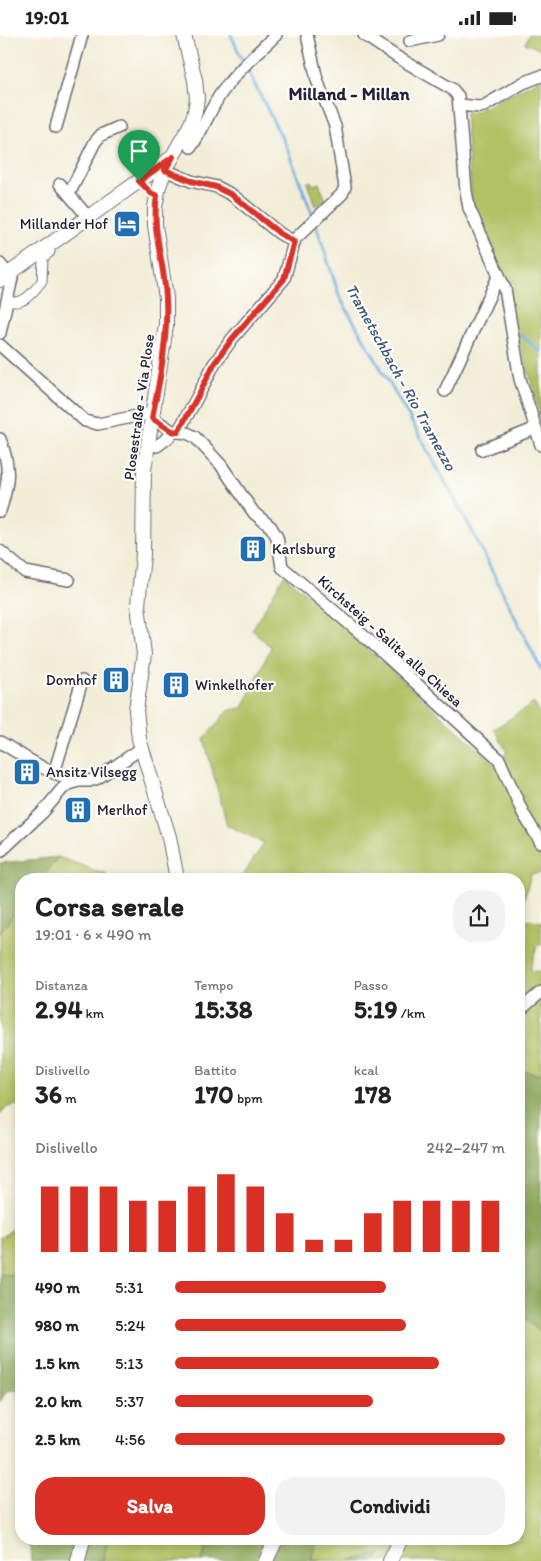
<!DOCTYPE html>
<html lang="it">
<meta charset="utf-8">
<style>
:root{--surface:#fff;--page:#f2f2f2;--text:#222;--muted:#767676;--accent:#d93025}
body{margin:0;font-family:Itim,sans-serif;background:var(--page);color:var(--text);height:100vh;display:flex;flex-direction:column;font-size:19px;white-space:nowrap}
*{box-sizing:border-box;margin:0}
p{font-size:16px;color:var(--muted)}
.icon{flex:none;width:28px;height:28px;fill:none;stroke:currentColor;stroke-width:2;stroke-linecap:round;stroke-linejoin:round}
.map{position:relative;flex:1;overflow:hidden}
.details{position:absolute;left:15px;top:838px;width:510px;height:672px;display:flex;flex-direction:column;background:var(--surface);border-radius:20px;box-shadow:0 2px 8px #0003}
.details>*{flex:none}
.pin{position:absolute;display:grid;place-items:center;width:42px;height:42px;color:#fff;margin:-51px -21px;border-radius:50% 50% 50% 0;rotate:-45deg;box-shadow:0 0 5px #0007}
.pin .icon{rotate:45deg}
.round{display:grid;place-items:center;flex:none;width:52px;height:52px;border-radius:20px;background:var(--page)}
.head{display:flex;align-items:center;justify-content:space-between;height:85px;padding:0 20px}
h1{font-size:28px;font-weight:800;line-height:38px}
.metrics{display:grid;grid-template-columns:repeat(3,1fr);gap:8px;height:85px;padding:5px 20px}
.metrics div{display:grid;align-content:center}
.metrics b{font-size:25px;font-weight:800}
.metrics small{font-size:14px;font-weight:400}
.metrics p{font-size:14px}
.chart{height:140px;padding:10px 20px}
.chart p{display:flex;justify-content:space-between}
.chart svg{width:100%;height:90px;margin-top:5px;stroke:var(--accent);stroke-width:6}
.cta{display:flex;gap:10px;margin-top:auto;padding:10px 20px}
.cta a{flex:1;height:58px;border-radius:20px;background:var(--accent);color:#fff;font-size:20px;font-weight:800;line-height:58px;text-align:center}
.cta a+a{background:var(--page);color:var(--text)}
ul{padding:0 20px;list-style:none;font-size:16px}
li{display:grid;grid-template-columns:80px 60px 1fr;align-items:center;height:38px}
li i{height:12px;border-radius:6px;background:var(--accent)}
.status{display:flex;justify-content:space-between;align-items:center;height:35px;padding:0 25px;background:var(--surface);direction:ltr}
.status svg{height:14px;fill:currentColor}
.map>svg:first-child{display:block}
</style>
<div class="status"><b>19:01</b><svg viewBox="0 0 49 12"><path d="M0 12V9h3v3zM5 12V6h3v6zM10 12V3h3v9zM15 12V0h3v12zM26 1h20v11H26zM47 4h2v5h-2z"/></svg></div>
<div class="map">
<svg width="541" height="1526" viewBox="0 0 541 1526">
<rect width="100%" height="100%" fill="#fdfcf7"/>
<filter id="ink" filterUnits="userSpaceOnUse"><feTurbulence type="fractalNoise" baseFrequency=".02" numOctaves="2"/><feDisplacementMap in="SourceGraphic" scale="10" xChannelSelector="R" yChannelSelector="G"/><feConvolveMatrix kernelMatrix="1 2 1 2 8 2 1 2 1" color-interpolation-filters="sRGB"/></filter>
<filter id="wash" filterUnits="userSpaceOnUse"><feTurbulence type="fractalNoise" baseFrequency=".0096" numOctaves="4" result="noise"/><feDisplacementMap in="SourceGraphic" scale="20" xChannelSelector="R" yChannelSelector="G"/><feGaussianBlur stdDeviation="1.12" result="paint"/><feColorMatrix in="noise" values="0 0 0 0 0 0 0 0 0 0 0 0 0 0 0 0 0 1.4 0 .05"/><feComposite in="paint" operator="in"/></filter>
<g filter="url(#wash)">
<rect width="100%" height="100%" fill="#f2edd7"/>
<g fill="#b1c164" stroke="#6a7250">
<path d="M529,0H541V15L525,8Z"/>
<path d="M541,44V386L530,342L472,167L465,78L475,77Z"/>
<path d="M311,146L313,150L319,148L326,166L315,171L307,148Z"/>
<path d="M284,540L311,563L497,731L507,717L494,694L534,668L541,681V838L531,839L519,883L541,887V910H537L530,935L541,937V1040L519,1035V844H241L264,808L227,790L204,704C208,699 213,694 217,689C226,676 226,675 243,673L271,612L252,595Z"/>
<path d="M58,822L106,839L107,844H41Z"/>
<path d="M21,870V1069L7,1072L0,1080V897Z"/>
<path d="M21,1189V1241L0,1239V1201L1,1202Z"/>
<path d="M519,1280L541,1296V1526H376L380,1519L348,1526L311,1525L317,1504H519Z"/>
<path d="M108,1504H208L202,1526H103Z"/>
</g>
<g fill="#8ca75a" stroke="#57644a">
<path d="M58,822L41,844H21V870L0,897V828Z"/>
<path d="M519,1035L541,1040V1296L519,1280Z"/>
<path d="M0,1239L21,1241V1401L18,1353L6,1357L0,1367Z"/>
<path d="M29,1504H108L103,1526H31Z"/>
<path d="M208,1504H317L311,1524L319,1526H202Z"/>
<path d="M381,1519L376,1526H348Z"/>
</g>
<g fill="none" stroke-linecap="round" stroke-linejoin="round">
<g stroke="#69abdd" stroke-width="3">
<path d="M231,0L243,27"/>
<path d="M246,32L286,111L313,181"/>
<path d="M315,187L340,263L408,380L470,492L541,634"/>
<path d="M521,300L541,317"/>
</g>
</g>
</g>
<g filter="url(#ink)">
<g fill="none" stroke-linecap="round" stroke-linejoin="round">
<g stroke="#6b6972" stroke-width="11">
<path id="pedestrian" d="M7,266C24,271 32,258 42,246L43,223L50,217"/>
</g>
<g stroke="#6b6972" stroke-width="14">
<g id="minor">
<path d="M364,0L397,22L452,54L458,61L466,156L469,173L505,254L520,344L541,410"/>
<path d="M410,6L438,0"/>
<path d="M460,70L479,72L484,71L523,48L541,41"/>
<path d="M56,92L82,0"/>
<path d="M191,112C203,95 210,74 222,57C237,36 257,18 276,0"/>
<path d="M165,135L191,146L217,152L232,160L279,198L294,207"/>
<path d="M60,149L88,182"/>
<path d="M69,159L95,107L101,100L119,92"/>
<path d="M0,229L12,243L0,298"/>
<path d="M0,310L85,386L98,389L147,379L172,396L187,398L195,402L221,430L254,478L271,492L277,502L282,532L372,608L499,724L523,778L541,808"/>
<path d="M445,356L499,240"/>
<path d="M178,397L200,357L214,329L232,304L284,244L295,204L342,159L345,152L335,91L317,45L307,0"/>
<path d="M0,404C11,433 9,447 0,476"/>
<path d="M157,411L169,402L172,396"/>
<path d="M482,415L536,393"/>
<path d="M0,516L25,537L69,545"/>
<path d="M0,707C24,721 49,740 77,745"/>
<path d="M54,738L82,646"/>
<path d="M2,815L43,777L62,754L68,749L79,746H89L98,743L136,717L142,715"/>
<path d="M519,976L541,957"/>
</g>
</g>
<g stroke="#6b6972" stroke-width="16">
<g id="tertiary">
<path d="M0,245L170,124"/>
<path d="M177,844L169,802L139,704L136,675L144,619L138,570L143,520L144,435L166,290V263L155,190V172L159,151L165,135L191,89L195,77L197,63L195,45L184,0"/>
<path d="M78,1526L83,1504"/>
<path d="M266,1526L276,1504"/>
<path d="M390,1526L401,1504"/>
</g>
</g>
<use href="#pedestrian" stroke="#fff" stroke-width="9"/>
<use href="#minor" stroke="#fff" stroke-width="11"/>
<use href="#tertiary" stroke="#fff" stroke-width="14"/>
</g>
</g>
<g fill="none" stroke-linecap="round" stroke-linejoin="round" filter="url(#ink)">
<g stroke="#fff" stroke-width="10">
<path id="route" d="M173,122L165,135L191,146L216,152L232,160L279,198L294,207L284,244L232,304L214,329L200,357L178,397L172,396L152,383C160,345 168,303 166,264C165,229 151,196 157,161L151,158L139,146Z"/>
</g>
<use href="#route" stroke="#d93025" stroke-width="6"/>
</g>
<defs>
<g id="hotel-square" transform="scale(1.4375)"><rect x="-9" y="-9" width="18" height="18" rx="4" fill="#1f6fb2" stroke="#fdfcf7"/><path d="M-6-4.5h1.5V1H6V5H4.5V3h-9V5H-6ZM-4 0a1.8 1.8 0 1 1 3.6 0ZM.5 0V-2.5h3Q6-2.5 6 0Z" fill="#fff"/></g>
<g id="building-square" transform="scale(1.4375)"><rect x="-9" y="-9" width="18" height="18" rx="4" fill="#1f6fb2" stroke="#fdfcf7"/><path d="M-4-6H4V6H1V3H-1V6H-4ZM-2.5-4.3h1.7v1.8h-1.7ZM.8-4.3h1.7v1.8H.8ZM-2.5-1h1.7V.8h-1.7ZM.8-1h1.7V.8H.8Z" fill="#fff"/></g>
</defs>
<g fill-rule="evenodd">
<use href="#hotel-square" x="127" y="189"/>
<use href="#building-square" x="253" y="514"/>
<use href="#building-square" x="116" y="645"/>
<use href="#building-square" x="176" y="650"/>
<use href="#building-square" x="27" y="737"/>
<use href="#building-square" x="78" y="775"/>
</g>
<g text-anchor="middle" dominant-baseline="central" stroke-width="4.5" stroke-linejoin="round" paint-order="stroke">
<g font-size="15" fill="#22223b" stroke="#fdfcf7" text-anchor="start">
<text x="108" y="189" text-anchor="end">Millander Hof</text>
<text x="272" y="514">Karlsburg</text>
<text x="97" y="645" text-anchor="end">Domhof</text>
<text x="195" y="650">Winkelhofer</text>
<text x="46" y="737">Ansitz Vilsegg</text>
<text x="97" y="775">Merlhof</text>
</g>
<g font-size="15" fill="#22223b" stroke="#fdfcf7">
<text transform="translate(139 372) rotate(-82)">Plosestraße - Via Plose</text>
<text transform="translate(390 606) rotate(42)">Kirchsteig - Salita alla Chiesa</text>
</g>
<g font-size="16" font-style="italic" fill="#3e597c" stroke="#fdfcf7">
<text transform="translate(401 342) rotate(61)">Trametschbach - Rio Tramezzo</text>
</g>
<g font-size="18" font-weight="bold" fill="#22223b" stroke="#fdfcf7">
<text x="349" y="59">Milland - Millan</text>
</g>
</g>
</svg>
<div class="pin" style="left:139px;top:146px;background:#1e9e55"><svg class="icon" aria-label="arrive" viewBox="0 0 24 24"><path d="M6 21V4h12l-3 4 3 4H6"/></svg></div>
<section class="details">
<div class="head"><div><h1>Corsa serale</h1><p>19:01 · 6 × 490 m</p></div><a class="round"><svg class="icon" aria-label="share" viewBox="0 0 24 24"><path d="M12 15V3M7 8l5-5 5 5M5 13v7h14v-7"/></svg></a></div>
<div class="metrics">
<div><p>Distanza</p><b>2.94<small> km</small></b></div>
<div><p>Tempo</p><b>15:38</b></div>
<div><p>Passo</p><b>5:19<small> /km</small></b></div>
</div>
<div class="metrics">
<div><p>Dislivello</p><b>36<small> m</small></b></div>
<div><p>Battito</p><b>170<small> bpm</small></b></div>
<div><p>kcal</p><b>178</b></div>
</div>
<div class="chart"><p><span>Dislivello</span>242–247 m</p>
<svg viewBox="0 0 160 44" preserveAspectRatio="none"><path d="M5 44V12M15 44V12M25 44V12M35 44V19M45 44V19M55 44V12M65 44V6M75 44V12M85 44V25M95 44V38M105 44V38M115 44V25M125 44V19M135 44V19M145 44V19M155 44V19"/></svg>
</div>
<ul>
<li><b>490 m</b>5:31<i style="width:64%"></i></li>
<li><b>980 m</b>5:24<i style="width:70%"></i></li>
<li><b>1.5 km</b>5:13<i style="width:80%"></i></li>
<li><b>2.0 km</b>5:37<i style="width:60%"></i></li>
<li><b>2.5 km</b>4:56<i style="width:100%"></i></li>
</ul>
<div class="cta"><a>Salva</a><a>Condividi</a></div>
</section>
</div>
